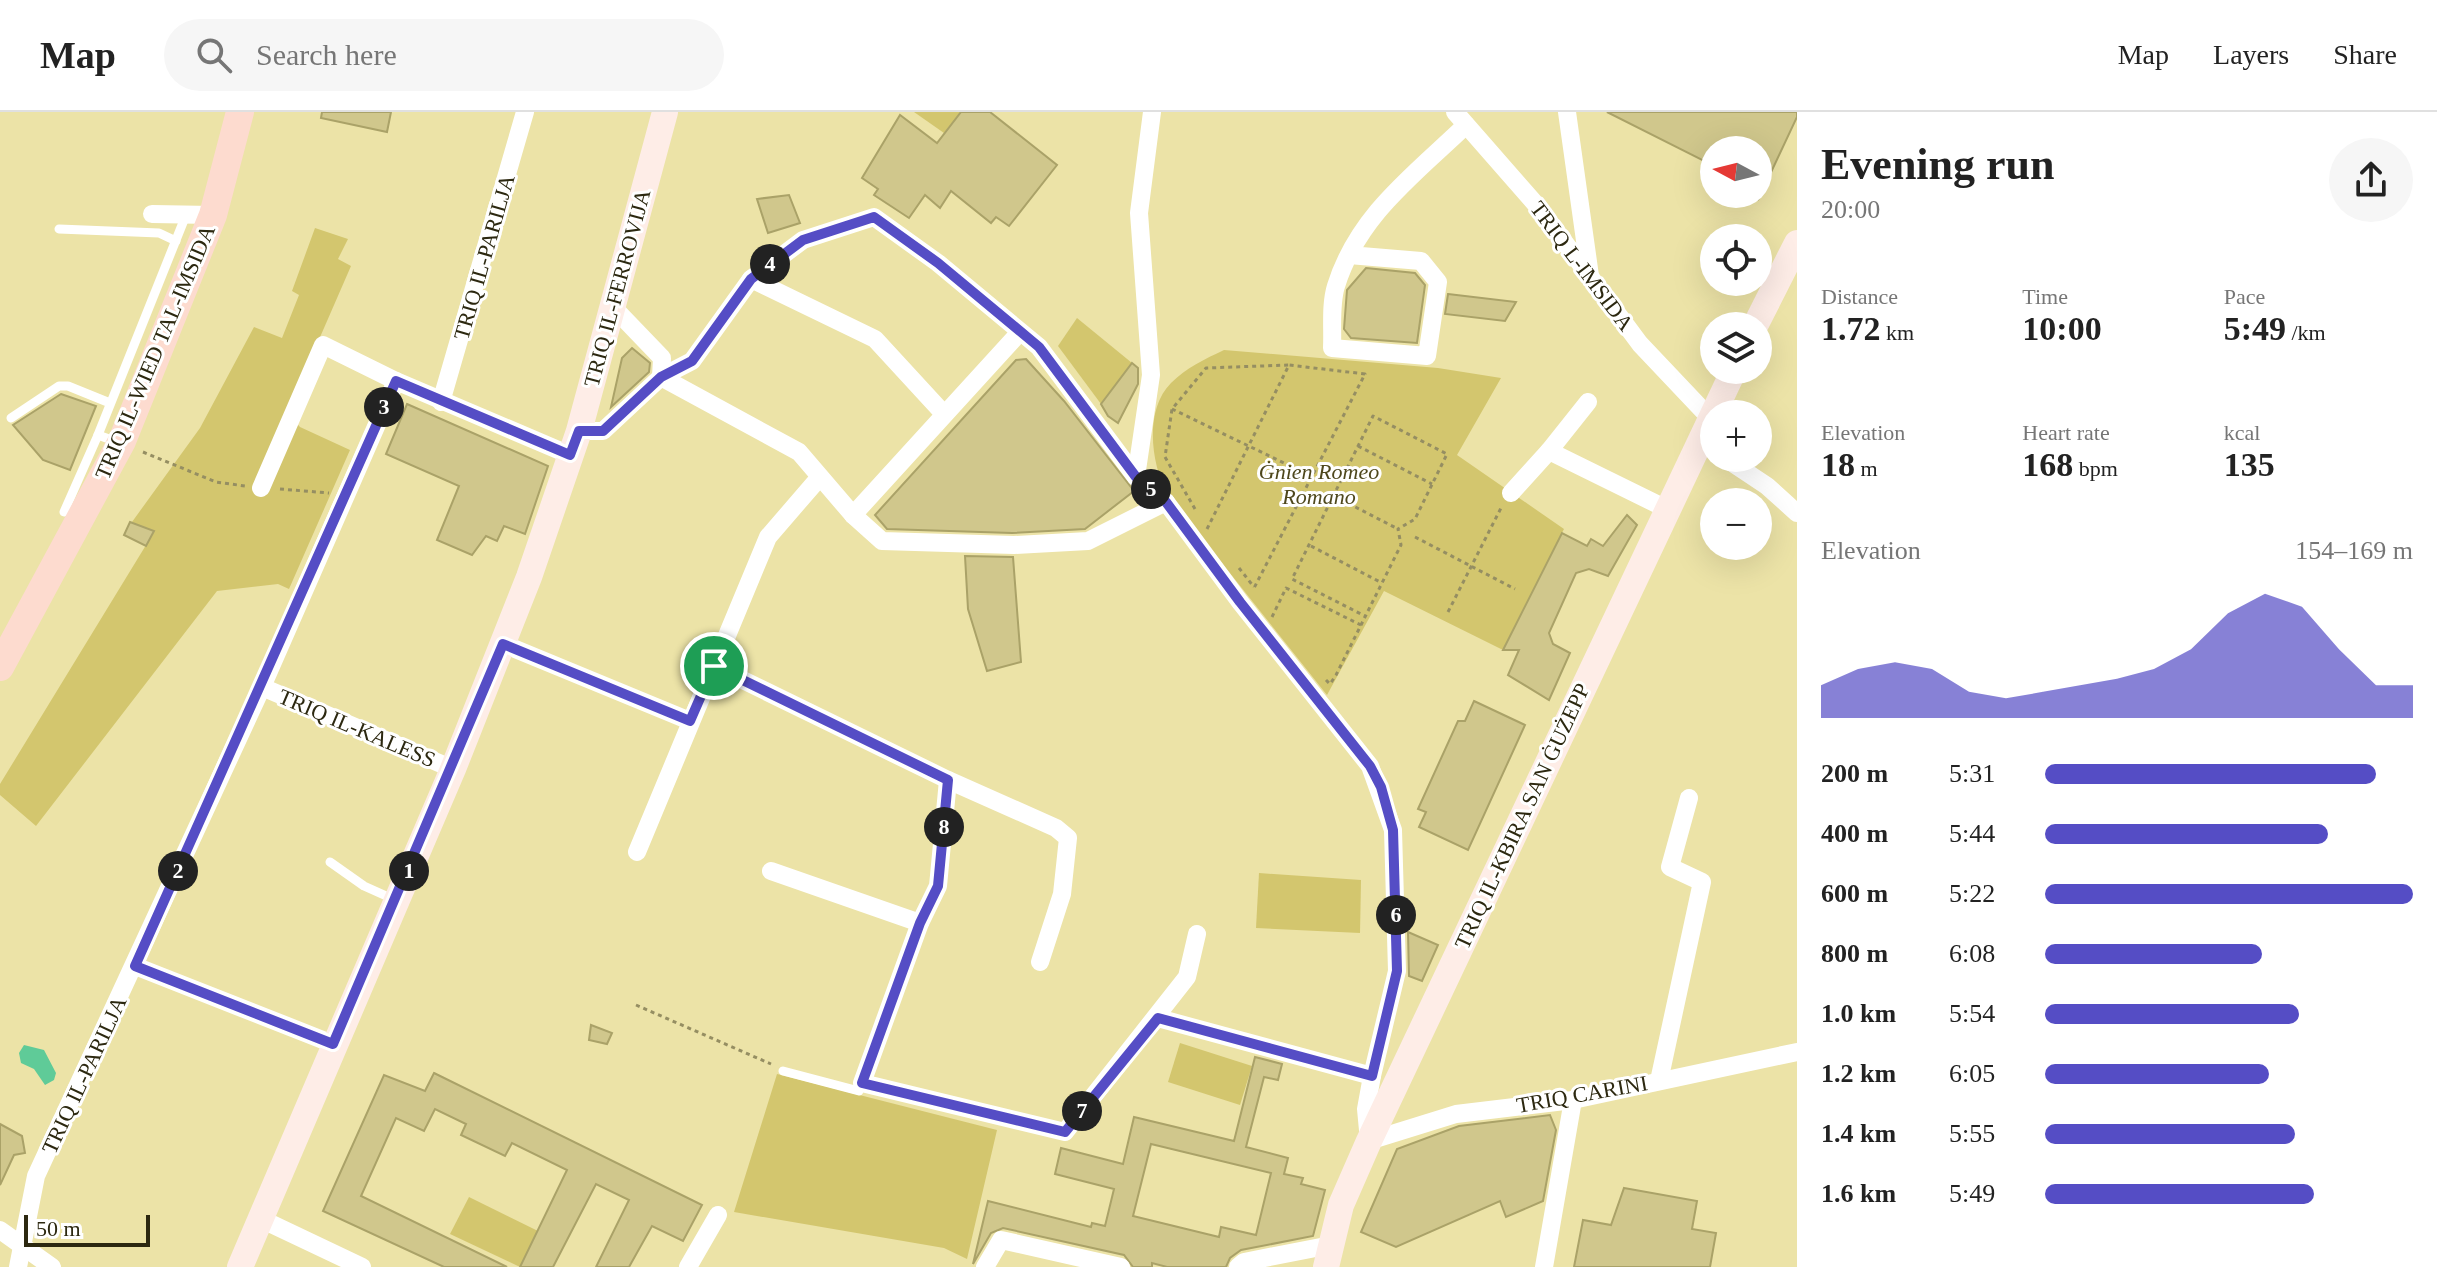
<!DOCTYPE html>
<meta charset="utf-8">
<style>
:root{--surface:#fff;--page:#f6f6f6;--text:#222;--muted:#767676;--line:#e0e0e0;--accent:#554dc5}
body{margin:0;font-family:Georgia,serif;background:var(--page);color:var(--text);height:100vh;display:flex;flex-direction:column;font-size:30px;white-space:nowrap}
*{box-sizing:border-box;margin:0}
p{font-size:26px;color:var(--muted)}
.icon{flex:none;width:44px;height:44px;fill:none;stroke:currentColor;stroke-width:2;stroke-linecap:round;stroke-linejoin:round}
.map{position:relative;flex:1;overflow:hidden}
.side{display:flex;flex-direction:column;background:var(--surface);width:640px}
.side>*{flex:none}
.needle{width:52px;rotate:277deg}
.controls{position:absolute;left:1700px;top:24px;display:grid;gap:16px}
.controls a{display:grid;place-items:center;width:72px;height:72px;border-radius:50%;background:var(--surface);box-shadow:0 8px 32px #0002;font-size:40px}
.scale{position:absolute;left:24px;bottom:20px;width:126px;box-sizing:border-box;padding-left:8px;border:4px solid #2c2810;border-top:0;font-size:22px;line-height:28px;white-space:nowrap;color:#2c2810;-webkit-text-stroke:6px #fff;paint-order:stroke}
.pin{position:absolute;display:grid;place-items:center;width:68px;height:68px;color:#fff;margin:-34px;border:4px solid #fff;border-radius:50%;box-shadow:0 2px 8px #0007}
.km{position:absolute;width:40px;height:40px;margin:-20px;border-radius:50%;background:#222;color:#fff;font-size:22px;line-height:40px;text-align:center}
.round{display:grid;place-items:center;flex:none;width:84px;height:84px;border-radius:42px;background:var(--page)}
.head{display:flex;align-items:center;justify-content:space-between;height:136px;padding:0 24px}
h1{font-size:44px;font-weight:600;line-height:60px}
.figures{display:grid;grid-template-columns:repeat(3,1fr);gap:12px;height:136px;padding:8px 24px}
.figures div{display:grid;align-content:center}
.figures b{font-size:34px;font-weight:600}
.figures small{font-size:22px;font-weight:400}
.figures p{font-size:22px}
.chart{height:224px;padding:16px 24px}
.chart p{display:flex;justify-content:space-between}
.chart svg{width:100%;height:144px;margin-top:8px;fill:var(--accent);opacity:.7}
ul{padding:0 24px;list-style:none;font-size:26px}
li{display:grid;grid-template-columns:128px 96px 1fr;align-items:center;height:60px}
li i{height:20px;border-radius:10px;background:var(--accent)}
header{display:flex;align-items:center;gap:48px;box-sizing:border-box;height:112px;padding:0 40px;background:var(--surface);border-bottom:2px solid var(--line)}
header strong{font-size:38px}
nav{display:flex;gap:44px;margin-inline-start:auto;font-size:28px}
.search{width:560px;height:72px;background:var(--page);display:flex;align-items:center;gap:20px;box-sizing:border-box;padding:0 28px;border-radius:44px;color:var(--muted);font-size:30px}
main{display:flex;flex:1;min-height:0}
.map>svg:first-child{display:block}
</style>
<header>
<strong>Map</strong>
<div class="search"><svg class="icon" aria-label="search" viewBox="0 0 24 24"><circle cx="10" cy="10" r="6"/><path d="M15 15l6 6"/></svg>Search here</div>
<nav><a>Map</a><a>Layers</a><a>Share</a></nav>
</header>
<main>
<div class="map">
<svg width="1797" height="1155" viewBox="0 0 1797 1155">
<rect width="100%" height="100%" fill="#ece3a7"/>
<g fill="#d3c66e">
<path d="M914,0H961L944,21Z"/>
<path d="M315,116L348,127L338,147L351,154L287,301L300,315L350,338L289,477L278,472L217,479L36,714L0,683V672L154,420L132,410L200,316L254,215L282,226L299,183L292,179Z"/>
<path d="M1077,206L1132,251L1101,292L1058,234Z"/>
<path d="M1224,238L1438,256L1501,266L1457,343L1564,417L1503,538L1384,479L1327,583L1167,382C1151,351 1144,298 1171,271C1186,256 1205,247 1224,238Z"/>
<path d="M1259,761L1361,768L1360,821L1256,816Z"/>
<path d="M1180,931L1252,954L1240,993L1168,970Z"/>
<path d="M777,962L997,1018L967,1147L944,1136L734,1100Z"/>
<path d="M469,1085L538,1119L520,1155L450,1122Z"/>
</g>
<path fill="#5fcb98" d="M24,933L44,938L56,961L54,968L45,973L34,957L21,951L19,941Z"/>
<g fill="#d0c78c" stroke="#aaa268" stroke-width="2" fill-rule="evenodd">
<path d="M322,0H391L387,20L321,6Z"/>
<path d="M961,0H990L1057,53L1009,114L996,105L991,111L951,79L940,96L925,83L909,106L874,83L878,77L862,66L900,3L937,31Z"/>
<path d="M1607,0H1797V5L1758,88V38H1714V54Z"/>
<path d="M789,83L800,111L768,121L757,87Z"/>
<path d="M1366,156L1415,161L1425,173L1417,231L1351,226L1344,217L1347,178Z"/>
<path d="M1448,182L1516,190L1505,209L1445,202Z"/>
<path d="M632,236L650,251L649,260L611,295L622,246Z"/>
<path d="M1026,247L1064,289L1134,379L1085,417L1012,421L887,417L875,403L1016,248Z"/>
<path d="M1132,251L1138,256V272L1118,311L1108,304L1101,292Z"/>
<path d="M61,282L96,294L70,358L43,348L13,313Z"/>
<path d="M407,292L548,354L525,422L504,414L497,429L486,424L472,443L437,428L459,374L386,342Z"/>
<path d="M1627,403L1637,413L1608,464L1589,457L1576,461L1549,521L1553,532L1570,541L1549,588L1508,563L1519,538H1503L1562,421L1587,434L1591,427L1603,434Z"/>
<path d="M130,410L154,419L146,434L124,423Z"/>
<path d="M965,444L1013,445L1021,550L987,559L968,497Z"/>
<path d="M1474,589L1525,613L1468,738L1419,715L1426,700L1418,697L1458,609H1465Z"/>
<path d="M1408,820L1438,833L1422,869L1409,864Z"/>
<path d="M591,913L612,921L607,932L589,928Z"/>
<path d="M1255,945L1282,952L1278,968L1264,965L1246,1035L1288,1046L1284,1062L1303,1066L1301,1072L1325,1078L1313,1124L1241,1138L1230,1146L1226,1155H1167L1152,1151V1155H1133L1124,1143L1003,1116L991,1121L973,1152L988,1089L1091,1115L1092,1111L1105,1114L1114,1077L1055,1062L1061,1036L1123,1052L1134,1005L1234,1029ZM1151,1032L1271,1061L1256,1123L1221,1115L1219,1125L1133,1104Z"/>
<path d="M434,961L702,1093L683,1129L652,1114L629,1155H596L629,1088L596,1072L553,1155H520L567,1058L512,1031L505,1044L461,1023L466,1012L435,997L424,1019L396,1006L361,1084L507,1155H444L323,1099L384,963L425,979Z"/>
<path d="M1550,1003L1556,1018L1543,1089L1506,1105L1500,1089L1396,1135L1361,1120L1397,1037L1459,1014Z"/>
<path d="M0,1012L22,1024L25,1041L14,1043L0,1073Z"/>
<path d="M1624,1076L1697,1089L1692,1117L1716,1121L1710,1155H1574L1583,1108L1611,1113Z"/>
</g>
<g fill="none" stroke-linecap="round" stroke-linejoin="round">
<g stroke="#958e62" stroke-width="3" stroke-dasharray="4 4" stroke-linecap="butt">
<path d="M1172,297L1313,365"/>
<path d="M1358,334L1432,372"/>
<path d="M143,340L216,370L245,374"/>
<path d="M280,377L329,381"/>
<path d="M1334,384L1398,417"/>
<path d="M1195,397L1165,345L1172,297L1206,256L1289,253"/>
<path d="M1207,417L1289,253L1365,262L1253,478"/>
<path d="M1415,425L1515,477"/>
<path d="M1311,434L1382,471"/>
<path d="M1239,456L1254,475"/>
<path d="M1448,500L1501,396"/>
<path d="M1272,505L1286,476L1361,513"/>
<path d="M1326,568L1330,572L1336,563L1401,433L1398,417L1415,407L1447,342L1373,304L1292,467L1365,504"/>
<path d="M636,893L771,952"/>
</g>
<g stroke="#fff" stroke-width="9">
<path d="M59,117L159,121L176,129"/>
<path d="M11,306L59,274H68L110,291"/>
<path d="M98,323L186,103"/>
<path d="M64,400L98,323L117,330"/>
<path d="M330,750L364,774L393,787"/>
<path d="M783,959L859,979L862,971"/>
</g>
<g stroke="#fff" stroke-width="18">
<path d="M1455,0L1539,96L1640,232L1711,307"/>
<path d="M1567,0L1590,164"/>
<path d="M152,102L213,103"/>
<path d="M1349,143L1421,149L1438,170L1427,244L1332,236C1333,217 1330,193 1336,174C1358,103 1414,63 1466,13"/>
<path d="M751,167L875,227L944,302"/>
<path d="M612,194L662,246L661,265"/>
<path d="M661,265L799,340L853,403L882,429L1014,433L1088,429L1166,390"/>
<path d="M441,290L525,0"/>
<path d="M1588,290L1549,339L1667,397"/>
<path d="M579,319H603L661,265L692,249L751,167L803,128L874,105L938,151L1039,235L1136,365L1166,390L1240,490L1370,654L1393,718L1397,859L1372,964L1366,997L1369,1029L1456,1002L1573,988L1797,940"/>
<path d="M1725,346L1767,374L1797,401"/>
<path d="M1136,365L1151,263L1139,101L1152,0"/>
<path d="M261,376L323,233L396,269L570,343"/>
<path d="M1511,381L1549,339"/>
<path d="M853,403L1020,220"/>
<path d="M503,532L690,609"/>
<path d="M714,554L948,668L1056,716L1068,726L1062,782L1040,850"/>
<path d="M262,575L453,657"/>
<path d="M948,668L938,774L920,811L862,971L1065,1020L1187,865L1197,822"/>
<path d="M637,740L768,425L819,366"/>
<path d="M771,759L920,811"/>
<path d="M135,854L333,932"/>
<path d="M1158,906L1372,964"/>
<path d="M1659,969L1702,770L1670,755L1689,686"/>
<path d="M261,1107L362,1155"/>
<path d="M0,1118L52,1155"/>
<path d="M18,1155L36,1064L262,575L396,269"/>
<path d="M688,1155L718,1103"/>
<path d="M985,1155L1001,1128L1121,1155"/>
<path d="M1238,1155L1244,1150L1331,1133"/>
<path d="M1544,1155L1573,988"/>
</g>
<g stroke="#feede7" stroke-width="26">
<path d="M1755,214L1797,131"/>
<path d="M240,1155L453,657L529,465L579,319L665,0"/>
<path d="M1326,1155L1341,1093L1369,1029L1734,258"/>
</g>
<path stroke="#fddbcf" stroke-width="28" d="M0,555L122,329L213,103L240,0"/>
</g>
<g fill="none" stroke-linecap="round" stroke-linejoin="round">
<g stroke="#fff" stroke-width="16">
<path id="route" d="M874,105L938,151L1039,235L1136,365L1166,390L1240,490L1370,654L1381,675L1393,718L1397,859L1372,964L1158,906L1065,1020L862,971L920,811L938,774L948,668L714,554L690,609L503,532L333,932L135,854L396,269L570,343L579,319H603L661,265L692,249L751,167L803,128Z"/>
</g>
<use href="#route" stroke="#554dc5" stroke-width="10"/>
</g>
<g text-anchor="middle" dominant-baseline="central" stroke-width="6" stroke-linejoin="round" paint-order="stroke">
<g font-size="22" fill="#2c2810" stroke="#fff">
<text transform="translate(484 145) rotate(-74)">TRIQ IL-PARILJA</text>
<text transform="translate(1582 154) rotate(53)">TRIQ L-IMSIDA</text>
<text transform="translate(617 176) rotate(-75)">TRIQ IL-FERROVIJA</text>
<text transform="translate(155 240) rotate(-67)">TRIQ IL-WIED TAL-IMSIDA</text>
<text transform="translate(357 616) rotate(23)">TRIQ IL-KALESS</text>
<text transform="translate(1522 704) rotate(-65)">TRIQ IL-KBIRA SAN ĠUŻEPP</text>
<text transform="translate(84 963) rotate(-65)">TRIQ IL-PARILJA</text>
<text transform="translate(1582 982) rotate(-10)">TRIQ CARINI</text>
</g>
<g font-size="22" font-style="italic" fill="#4e471c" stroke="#fff">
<text x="1319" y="359">Ġnien Romeo<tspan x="1319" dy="25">Romano</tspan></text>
</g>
</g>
</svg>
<div class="controls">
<a><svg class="needle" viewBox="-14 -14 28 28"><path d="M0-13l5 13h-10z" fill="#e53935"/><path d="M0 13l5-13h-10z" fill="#767676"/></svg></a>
<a><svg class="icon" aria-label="locate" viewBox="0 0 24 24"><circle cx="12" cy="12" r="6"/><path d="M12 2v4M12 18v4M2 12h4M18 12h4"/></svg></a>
<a><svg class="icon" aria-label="layers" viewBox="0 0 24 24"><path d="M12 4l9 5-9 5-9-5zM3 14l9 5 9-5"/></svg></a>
<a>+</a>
<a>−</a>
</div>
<div class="scale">50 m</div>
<div class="pin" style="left:714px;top:554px;background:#1e9e55"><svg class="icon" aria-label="arrive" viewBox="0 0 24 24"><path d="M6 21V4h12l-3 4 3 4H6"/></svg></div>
<b class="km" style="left:409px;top:759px">1</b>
<b class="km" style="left:178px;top:759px">2</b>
<b class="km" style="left:384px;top:295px">3</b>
<b class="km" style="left:770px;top:152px">4</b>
<b class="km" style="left:1151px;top:377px">5</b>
<b class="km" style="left:1396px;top:803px">6</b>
<b class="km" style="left:1082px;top:999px">7</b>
<b class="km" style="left:944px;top:715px">8</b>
</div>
<section class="side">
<div class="head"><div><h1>Evening run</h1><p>20:00</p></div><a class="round"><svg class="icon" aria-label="share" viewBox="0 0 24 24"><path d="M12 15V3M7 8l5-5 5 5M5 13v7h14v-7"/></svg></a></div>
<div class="figures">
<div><p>Distance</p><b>1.72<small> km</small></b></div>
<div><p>Time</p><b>10:00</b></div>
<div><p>Pace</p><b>5:49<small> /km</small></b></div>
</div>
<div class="figures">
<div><p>Elevation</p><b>18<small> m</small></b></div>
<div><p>Heart rate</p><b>168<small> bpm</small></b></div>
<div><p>kcal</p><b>135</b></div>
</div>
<div class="chart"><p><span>Elevation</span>154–169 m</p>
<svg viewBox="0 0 160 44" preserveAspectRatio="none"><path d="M0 44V34L10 29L20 27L30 29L40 36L50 38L60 36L70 34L80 32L90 29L100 23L110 12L120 6L130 10L140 23L150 34L160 34V44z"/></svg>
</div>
<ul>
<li><b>200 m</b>5:31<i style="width:90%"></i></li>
<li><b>400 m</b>5:44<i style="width:77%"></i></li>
<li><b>600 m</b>5:22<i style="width:100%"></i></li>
<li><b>800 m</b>6:08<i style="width:59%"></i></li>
<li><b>1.0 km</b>5:54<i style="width:69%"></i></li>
<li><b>1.2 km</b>6:05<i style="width:61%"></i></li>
<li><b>1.4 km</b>5:55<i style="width:68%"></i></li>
<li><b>1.6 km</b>5:49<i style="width:73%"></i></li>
</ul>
</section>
</main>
